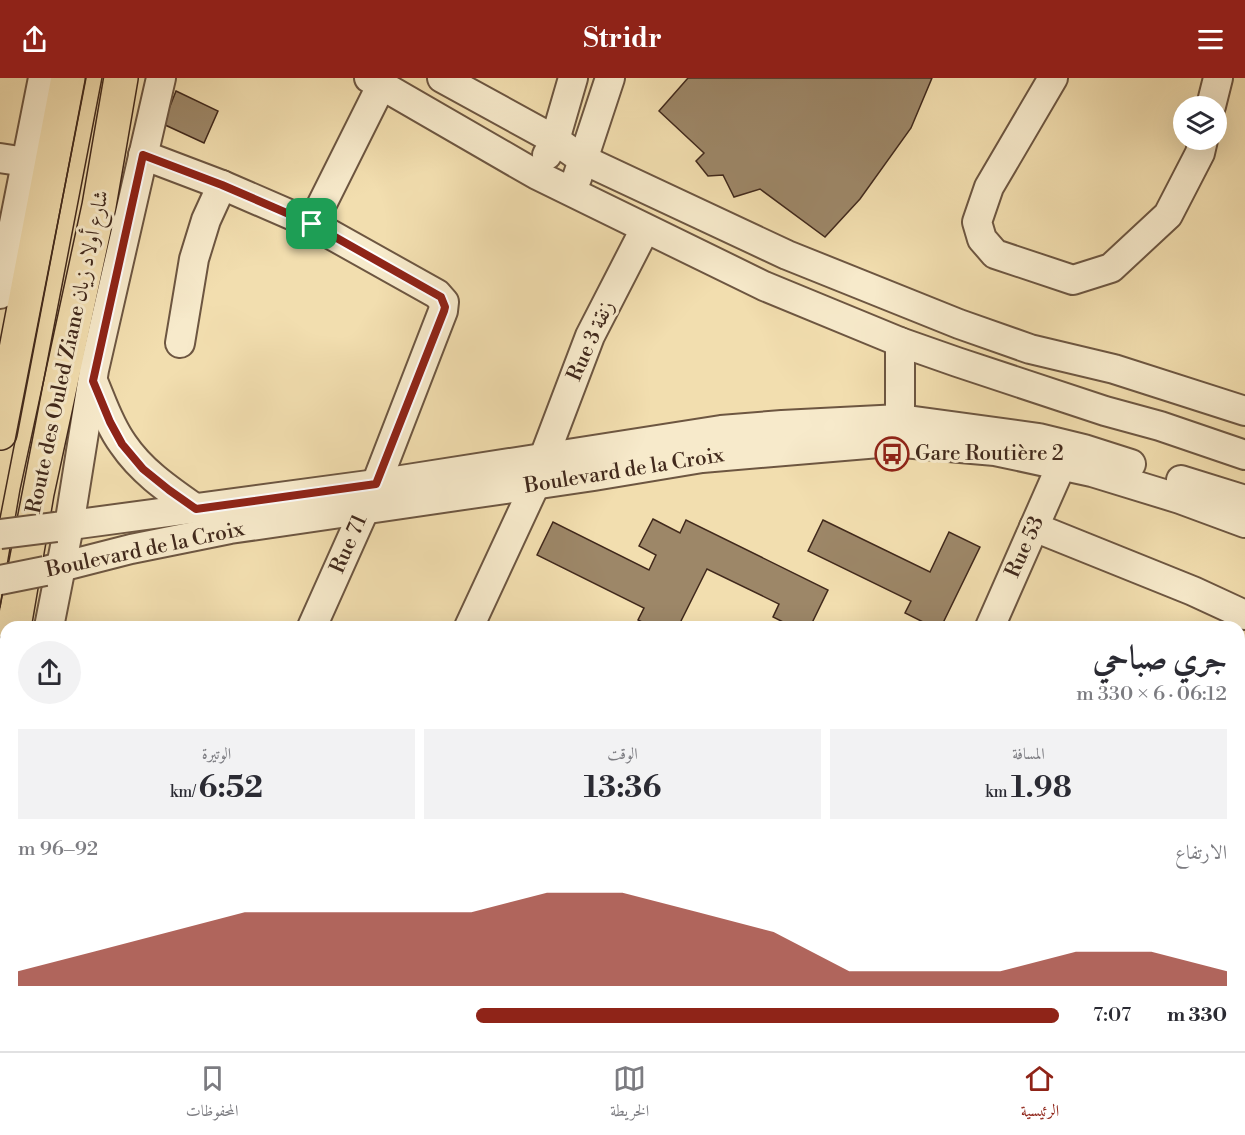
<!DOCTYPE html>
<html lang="ar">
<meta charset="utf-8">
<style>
:root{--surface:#fff;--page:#f2f2f3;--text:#2b2b33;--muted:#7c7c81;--line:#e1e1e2;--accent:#8f2418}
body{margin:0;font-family:"Libre Bodoni",Amiri,serif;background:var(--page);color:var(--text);direction:rtl;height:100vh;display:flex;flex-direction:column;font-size:22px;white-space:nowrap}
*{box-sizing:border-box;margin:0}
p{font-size:20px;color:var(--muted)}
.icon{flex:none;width:33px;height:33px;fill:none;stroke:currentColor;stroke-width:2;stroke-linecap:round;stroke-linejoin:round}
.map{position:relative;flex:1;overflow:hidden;direction:ltr}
.drawer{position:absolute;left:0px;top:543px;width:1245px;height:430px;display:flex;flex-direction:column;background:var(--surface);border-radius:18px 18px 0 0;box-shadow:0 6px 24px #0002;direction:rtl}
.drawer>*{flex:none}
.buttons{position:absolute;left:1173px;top:18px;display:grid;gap:12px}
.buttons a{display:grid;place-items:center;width:54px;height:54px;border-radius:50%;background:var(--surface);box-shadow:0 6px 24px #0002;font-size:30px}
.pin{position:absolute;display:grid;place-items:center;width:51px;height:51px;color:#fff;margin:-26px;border-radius:12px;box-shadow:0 3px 9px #0006}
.round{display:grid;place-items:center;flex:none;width:63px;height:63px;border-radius:32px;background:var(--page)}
.headline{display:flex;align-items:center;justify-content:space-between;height:102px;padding:0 18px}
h1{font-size:33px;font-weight:700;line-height:45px}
.figures{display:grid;grid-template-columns:repeat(3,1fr);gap:9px;height:102px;padding:6px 18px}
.figures div{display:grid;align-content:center;border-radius:0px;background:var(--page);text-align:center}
.figures b{font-size:30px;font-weight:700}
.figures small{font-size:16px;font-weight:400}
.figures p{font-size:16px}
.chart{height:168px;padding:12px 18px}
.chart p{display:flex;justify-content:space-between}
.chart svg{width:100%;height:108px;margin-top:6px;fill:var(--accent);opacity:.7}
ul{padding:0 18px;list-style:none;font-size:20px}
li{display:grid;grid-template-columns:96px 72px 1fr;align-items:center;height:45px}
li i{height:15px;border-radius:8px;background:var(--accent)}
header{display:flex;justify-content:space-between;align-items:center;height:78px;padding:0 18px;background:var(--accent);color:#fff;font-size:27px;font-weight:700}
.menu{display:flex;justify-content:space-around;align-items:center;height:84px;border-top:2px solid var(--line);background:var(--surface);font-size:16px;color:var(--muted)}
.menu a{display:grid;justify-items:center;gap:3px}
.menu .active{color:var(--accent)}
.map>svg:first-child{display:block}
</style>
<header><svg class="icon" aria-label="menu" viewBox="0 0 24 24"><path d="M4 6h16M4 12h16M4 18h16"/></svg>Stridr<svg class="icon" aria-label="share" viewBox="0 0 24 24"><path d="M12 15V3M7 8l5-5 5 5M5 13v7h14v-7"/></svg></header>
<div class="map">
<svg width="1245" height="973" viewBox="0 0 1245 973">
<rect width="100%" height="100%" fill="#f2deaf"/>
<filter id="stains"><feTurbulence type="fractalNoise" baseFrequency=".00333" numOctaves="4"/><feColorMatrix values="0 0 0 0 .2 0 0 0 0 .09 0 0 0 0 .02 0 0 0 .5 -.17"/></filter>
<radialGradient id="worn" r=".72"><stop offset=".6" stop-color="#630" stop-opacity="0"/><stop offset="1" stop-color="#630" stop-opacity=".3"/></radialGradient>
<g fill="#9d8768" stroke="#41291c" stroke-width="1.5">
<path d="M688,0H932L911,50L860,121L825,159L760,111L734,119L723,97L708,98L696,83L704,75L659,33Z"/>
<path d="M176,13L218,33L204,65L163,46Z"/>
<path d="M653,441L680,455L686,442L828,512L810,549H793L773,539L779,526L707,491L678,549H652L638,542L644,530L537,477L553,444L649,492L656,477L639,468Z"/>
<path d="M823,442L930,494L949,454L980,469L941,549H933L905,535L911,523L808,473Z"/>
<path d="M1239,559L1245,562V635L1239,646Z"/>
<path d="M1239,656L1245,659V707L1239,704Z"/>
<path d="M727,968H756L754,973H739Z"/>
</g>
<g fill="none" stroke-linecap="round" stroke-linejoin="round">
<g stroke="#6d5641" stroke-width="32">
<g id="minor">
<path d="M369,0L537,97L764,208L900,264L957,284L1105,333L1160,348L1245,377"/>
<path d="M442,0L555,62L582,81L787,177L959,246L1030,271L1114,291L1245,333"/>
<path d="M1053,0L989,109L977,144L982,161L995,176L1073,202L1111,190L1168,137L1200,75L1203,62"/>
<path d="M1211,28L1218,0"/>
<path d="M143,77L222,107L312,146L437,216L444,224L443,233L376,406L312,549"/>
<path d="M547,77L555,62L573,0"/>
<path d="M0,80L26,84"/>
<path d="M577,100L610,0"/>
<path d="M312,146L382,6"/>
<path d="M0,216L43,0"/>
<path d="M900,264V341"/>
<path d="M180,265L194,181L206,142L222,107"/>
<path d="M93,303C102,324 109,347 123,366C142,394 169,412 196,431"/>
<path d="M544,379L590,258L645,151"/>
<path d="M1181,402L1245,422"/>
<path d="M56,449L376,406L721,352L782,347L900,341L1039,360L1084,371L1131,386"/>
<path d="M1034,449L1193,513L1245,537"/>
<path d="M45,493L131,471L230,451L594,398L702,380L891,364L995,373L1092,394L1180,421L1245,445"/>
<path d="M49,549L69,448L94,292L161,0"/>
<path d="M469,549L535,407"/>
<path d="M990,549L1061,388"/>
<path d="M0,782L6,755"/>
<path d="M1239,800L1245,786"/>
<path d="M0,844L6,846"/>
<path d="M0,895L6,897"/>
<path d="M187,968L198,973"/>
<path d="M287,968L298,973"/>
<path d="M579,968L591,973"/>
<path d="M968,968L979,973"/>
<path d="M1202,968L1214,973"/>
<path d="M497,973L499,968"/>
<path d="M704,973L707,968"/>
<path d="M806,973L809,968"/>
<path d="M1160,973L1163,968"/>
</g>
</g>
<g stroke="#41291c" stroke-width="36">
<g id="highway">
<path d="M0,355L68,0"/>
<path d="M14,549L37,415L99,128L121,0"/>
<path d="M0,615L6,587"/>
</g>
</g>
<use href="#minor" stroke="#f7eacb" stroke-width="28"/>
<use href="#highway" stroke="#f2deaf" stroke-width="33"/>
<g stroke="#41291c" stroke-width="1.5">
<path d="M0,440L86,0"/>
<path d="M0,529L102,0"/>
</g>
<g stroke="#6d5641" stroke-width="32" stroke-linecap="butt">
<g id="minor-bridge">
<path d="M0,456L56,449"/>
<path d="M0,502L45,493"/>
</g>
</g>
<use href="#minor-bridge" stroke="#f7eacb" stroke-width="28"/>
</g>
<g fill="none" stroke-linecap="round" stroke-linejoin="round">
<g stroke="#fff" stroke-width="12">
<path id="route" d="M143,77L222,107L312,146L441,219L445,229L444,233L376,406L196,431L169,412L143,391L122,366L110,344L93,303Z"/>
</g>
<use href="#route" stroke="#8f2418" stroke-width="8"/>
</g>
<defs>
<g id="bus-ring" transform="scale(1.725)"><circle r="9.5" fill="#f7eacb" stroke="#8f2418" stroke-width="1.5"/><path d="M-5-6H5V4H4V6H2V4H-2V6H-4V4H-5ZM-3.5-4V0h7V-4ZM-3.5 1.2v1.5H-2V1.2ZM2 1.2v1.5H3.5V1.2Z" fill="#8f2418"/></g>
</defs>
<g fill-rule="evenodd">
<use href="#bus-ring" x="892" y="376"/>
</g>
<g text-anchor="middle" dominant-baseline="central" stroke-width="6" stroke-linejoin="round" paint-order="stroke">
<g font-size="21" fill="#41291c" stroke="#f7eacb">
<text transform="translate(591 263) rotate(-66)">Rue 3 زنقة</text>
<text transform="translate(68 274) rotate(-78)">Route des Ouled Ziane شارع أولاد زيان</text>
<text transform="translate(624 393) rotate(-9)">Boulevard de la Croix</text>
<text transform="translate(349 466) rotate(-66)">Rue 71</text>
<text transform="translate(1025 469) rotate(-66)">Rue 53</text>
<text transform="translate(145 472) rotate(-12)">Boulevard de la Croix</text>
</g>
<g font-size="21" fill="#41291c" stroke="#f7eacb" text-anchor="start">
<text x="915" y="376">Gare Routière 2</text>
</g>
</g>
<rect width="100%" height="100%" filter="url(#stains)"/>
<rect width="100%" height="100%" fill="url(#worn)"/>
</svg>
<div class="buttons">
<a><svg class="icon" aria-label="layers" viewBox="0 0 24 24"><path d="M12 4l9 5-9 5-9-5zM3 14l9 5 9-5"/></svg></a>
</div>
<div class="pin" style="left:312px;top:146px;background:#1e9e55"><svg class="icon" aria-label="arrive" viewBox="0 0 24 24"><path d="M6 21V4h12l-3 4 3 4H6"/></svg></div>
<section class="drawer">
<div class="headline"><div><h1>جري صباحي</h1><p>06:12 · 6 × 330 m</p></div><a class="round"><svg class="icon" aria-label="share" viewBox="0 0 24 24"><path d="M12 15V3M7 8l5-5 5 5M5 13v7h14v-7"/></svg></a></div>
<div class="figures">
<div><p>المسافة</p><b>1.98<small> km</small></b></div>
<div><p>الوقت</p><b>13:36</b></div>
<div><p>الوتيرة</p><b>6:52<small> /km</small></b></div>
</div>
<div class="chart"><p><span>الارتفاع</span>92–96 m</p>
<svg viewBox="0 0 160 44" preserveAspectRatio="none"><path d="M0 44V38L10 30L20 22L30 14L40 14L50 14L60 14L70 6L80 6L90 14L100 22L110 38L120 38L130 38L140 30L150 30L160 38V44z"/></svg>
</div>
<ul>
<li><b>330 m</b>7:07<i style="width:56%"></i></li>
</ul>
</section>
</div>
<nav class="menu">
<a class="active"><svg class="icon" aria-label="home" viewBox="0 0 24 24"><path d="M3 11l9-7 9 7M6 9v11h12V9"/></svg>الرئيسية</a>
<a><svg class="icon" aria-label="map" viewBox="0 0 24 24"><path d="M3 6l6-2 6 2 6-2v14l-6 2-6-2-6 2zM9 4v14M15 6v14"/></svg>الخريطة</a>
<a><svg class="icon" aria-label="saved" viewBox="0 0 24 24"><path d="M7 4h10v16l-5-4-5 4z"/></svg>المحفوظات</a>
</nav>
